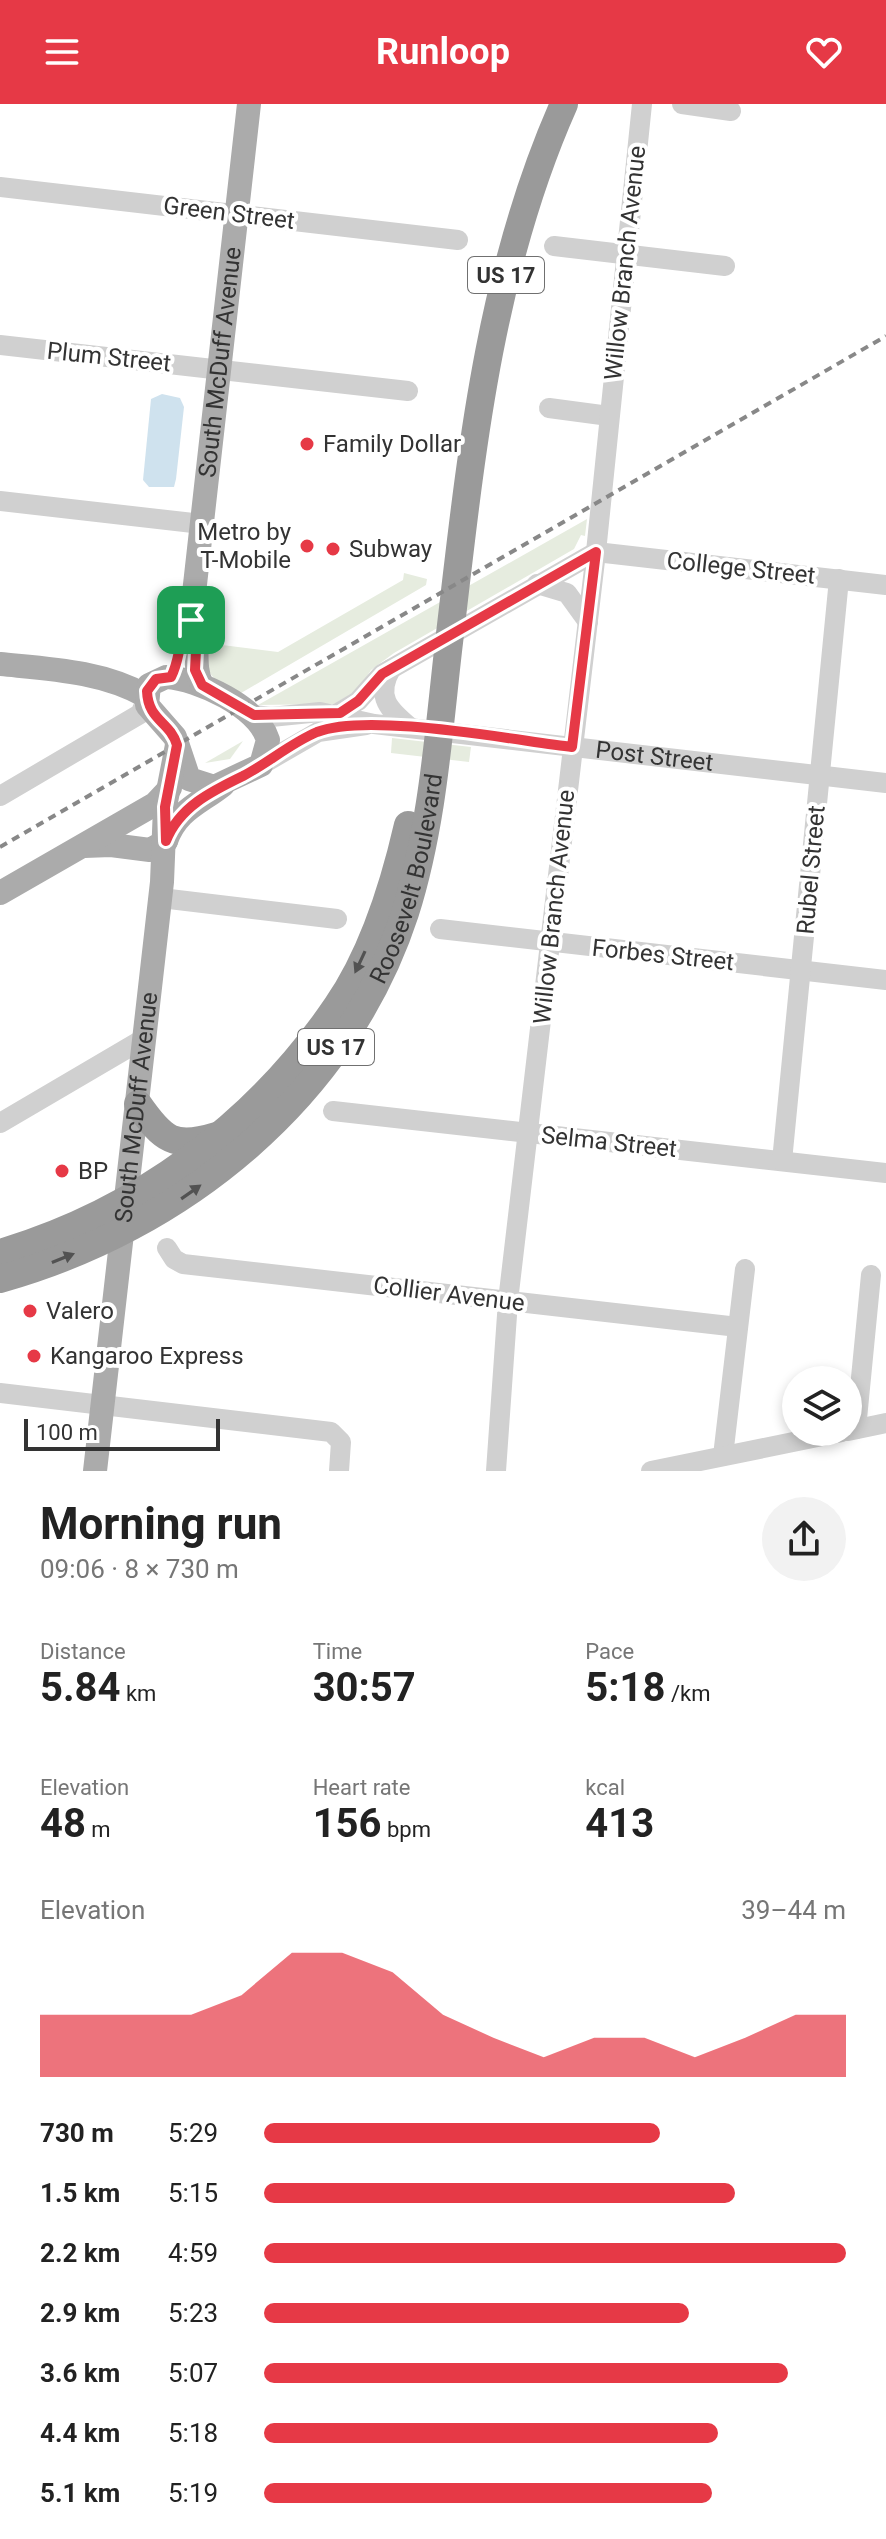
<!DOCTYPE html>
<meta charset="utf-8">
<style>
:root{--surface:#fff;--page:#f2f2f2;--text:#222;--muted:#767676;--accent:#e63946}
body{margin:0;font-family:Roboto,sans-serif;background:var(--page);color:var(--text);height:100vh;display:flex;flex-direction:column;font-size:30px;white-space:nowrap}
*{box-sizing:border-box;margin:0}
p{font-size:26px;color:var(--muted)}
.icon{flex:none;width:44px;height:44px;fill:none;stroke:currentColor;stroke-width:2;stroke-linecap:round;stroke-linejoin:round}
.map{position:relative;height:1367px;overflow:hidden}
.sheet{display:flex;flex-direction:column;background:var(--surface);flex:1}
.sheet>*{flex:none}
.buttons{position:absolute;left:782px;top:1262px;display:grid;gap:16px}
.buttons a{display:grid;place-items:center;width:80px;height:80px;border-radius:50%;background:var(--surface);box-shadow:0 4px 12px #0003;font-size:40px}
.scale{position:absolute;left:24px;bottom:20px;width:196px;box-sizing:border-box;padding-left:8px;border:4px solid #333;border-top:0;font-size:22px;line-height:28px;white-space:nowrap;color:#333;-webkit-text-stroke:6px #fff;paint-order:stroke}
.pin{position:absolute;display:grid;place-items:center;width:68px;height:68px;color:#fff;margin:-34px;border-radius:16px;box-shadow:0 4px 12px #0006}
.round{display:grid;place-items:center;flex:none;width:84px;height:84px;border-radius:42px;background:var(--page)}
.summary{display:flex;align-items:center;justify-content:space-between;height:136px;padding:0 40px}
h1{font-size:44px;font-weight:700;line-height:60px}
.metrics{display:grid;grid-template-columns:repeat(3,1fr);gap:12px;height:136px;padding:8px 40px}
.metrics div{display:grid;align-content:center}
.metrics b{font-size:40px;font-weight:700}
.metrics small{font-size:22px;font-weight:400}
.metrics p{font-size:22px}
.chart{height:224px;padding:16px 40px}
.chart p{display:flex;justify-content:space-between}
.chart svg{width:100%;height:144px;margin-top:8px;fill:var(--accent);opacity:.7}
ul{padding:0 40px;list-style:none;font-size:26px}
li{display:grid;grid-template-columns:128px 96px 1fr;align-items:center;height:60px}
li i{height:20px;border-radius:10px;background:var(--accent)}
header{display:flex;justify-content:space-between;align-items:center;height:104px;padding:0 40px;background:var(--accent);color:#fff;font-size:36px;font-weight:700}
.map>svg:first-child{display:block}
</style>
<header><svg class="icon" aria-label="menu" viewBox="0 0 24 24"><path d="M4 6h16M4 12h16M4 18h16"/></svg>Runloop<svg class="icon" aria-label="heart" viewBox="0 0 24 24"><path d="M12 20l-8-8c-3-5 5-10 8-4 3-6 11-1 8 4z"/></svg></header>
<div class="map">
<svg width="886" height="1367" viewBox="0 0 886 1367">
<rect width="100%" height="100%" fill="#fff"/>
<g fill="#e6ecdf">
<path d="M587,415L585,432L581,431L574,445L394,549L371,566L358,586L334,600L258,601Z"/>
<path d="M404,469L427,475L426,481L236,592C212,573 203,571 206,539L278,548L403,476Z"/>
<path d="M392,634L471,643L469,658L391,649Z"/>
<path d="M243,637L230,655L205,659Z"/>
</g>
<path fill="#cfe2ee" d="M162,290L180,294L184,303L176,375L174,383H149L143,376L151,295Z"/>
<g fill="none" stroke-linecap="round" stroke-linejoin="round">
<g stroke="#d0d0d0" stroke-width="20">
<path d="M682,0L731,7"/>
<path d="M0,83L458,136"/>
<path d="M554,142L725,162"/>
<path d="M0,241L408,287"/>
<path d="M549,304L609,312"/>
<path d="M0,397L202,420"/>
<path d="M596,448L886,481"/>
<path d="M537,480L567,489L588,518"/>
<path d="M391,565C375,593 389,606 411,624"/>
<path d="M336,610L358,597L382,570L596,448"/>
<path id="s1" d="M254,611L271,613L320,608L374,620L886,679"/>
<path d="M261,661L318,628L366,621"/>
<path d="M0,692L140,610L147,595"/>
<path d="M161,794L337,815"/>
<path d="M440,825L886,876"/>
<path d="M333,1007L886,1069"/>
<path d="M0,1019L145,934"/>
<path d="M782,1057L839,475"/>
<path d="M167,1144L174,1155L183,1160L738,1223"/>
<path d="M0,1289L331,1328L341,1338L339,1367"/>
<path d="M856,1325L871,1171"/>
<path d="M848,1327L886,1319"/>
<path d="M723,1352L745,1165"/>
<path d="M496,1367L508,1197L596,448L642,0"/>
<path d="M651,1367L842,1328"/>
</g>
<g stroke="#ababab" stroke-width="24">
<path d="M0,560C50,565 102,567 146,592"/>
<path d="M166,573C199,575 258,603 268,636L261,661L214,683L189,675L175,633L147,601L149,581Z"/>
<path id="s2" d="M202,581C191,559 202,536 191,516L249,0"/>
<path d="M166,737C177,706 199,700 223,681"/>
<path d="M84,742L111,741L150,746L166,737"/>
<path d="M0,789L155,700L170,684"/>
<path id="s3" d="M95,1367L162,778L165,703L177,641"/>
</g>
<g stroke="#9a9a9a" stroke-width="28">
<path d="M138,1000C163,1036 174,1045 216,1032"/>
<path d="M0,1149C138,1108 256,1021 337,902C373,850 394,782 408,721"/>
<path id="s4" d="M0,1175C182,1124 345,993 405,809C432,724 438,635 448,547C470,360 487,173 564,0"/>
</g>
<path stroke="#888" stroke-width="4" stroke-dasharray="8 6" stroke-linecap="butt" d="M0,743L886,232"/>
</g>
<defs><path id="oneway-solid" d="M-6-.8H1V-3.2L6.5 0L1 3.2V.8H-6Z" transform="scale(2)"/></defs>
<g fill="#525252">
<use href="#oneway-solid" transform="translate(360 858) rotate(115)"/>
<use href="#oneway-solid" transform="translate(191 1088) rotate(-35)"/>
<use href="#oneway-solid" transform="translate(63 1154) rotate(-22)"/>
</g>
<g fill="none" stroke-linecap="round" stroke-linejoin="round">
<g stroke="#fff" stroke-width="16">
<path id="route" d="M596,448L572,643C512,636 368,608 317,628C291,639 268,659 243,672C212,687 179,703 166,737L165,703L177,641C170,617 148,617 147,587L156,575L171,573C181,555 178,531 191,516L197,527L195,566L202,581L254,611L340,609L358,597L382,570Z"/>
</g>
<use href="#route" stroke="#e63946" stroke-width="10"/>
</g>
<g fill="#e63946" stroke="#fff" stroke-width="3">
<circle cx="307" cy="340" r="8"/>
<circle cx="307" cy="442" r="8"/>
<circle cx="333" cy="445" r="8"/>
<circle cx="62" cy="1067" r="8"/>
<circle cx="30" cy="1207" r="8"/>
<circle cx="34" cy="1252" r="8"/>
</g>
<g text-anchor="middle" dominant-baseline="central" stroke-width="8" stroke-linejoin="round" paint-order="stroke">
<g fill="#fff" stroke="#707070" stroke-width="2">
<rect x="468" y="153" width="76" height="36" rx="6"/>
<rect x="298" y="925" width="76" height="36" rx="6"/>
</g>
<g font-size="22" font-weight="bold" fill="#333">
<text x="506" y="171">US 17</text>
<text x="336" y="943">US 17</text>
</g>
<g font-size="24" fill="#333" stroke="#fff">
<text transform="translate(229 109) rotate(7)">Green Street</text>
<text transform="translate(625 159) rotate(-84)">Willow Branch Avenue</text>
<text transform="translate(109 253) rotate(6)">Plum Street</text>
<text stroke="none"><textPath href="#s2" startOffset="326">South McDuff Avenue</textPath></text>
<text transform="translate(741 464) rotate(6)">College Street</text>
<text stroke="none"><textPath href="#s1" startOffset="404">Post Street</textPath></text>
<text transform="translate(811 766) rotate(-85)">Rubel Street</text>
<text stroke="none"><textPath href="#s4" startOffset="602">Roosevelt Boulevard</textPath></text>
<text transform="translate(554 803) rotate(-84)">Willow Branch Avenue</text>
<text transform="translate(663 851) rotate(6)">Forbes Street</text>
<text stroke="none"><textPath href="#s3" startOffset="366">South McDuff Avenue</textPath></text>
<text transform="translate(609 1038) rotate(6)">Selma Street</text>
<text transform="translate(449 1190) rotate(7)">Collier Avenue</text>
</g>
<g font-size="24" fill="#333" stroke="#fff" text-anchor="start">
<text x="323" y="340">Family Dollar</text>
<text x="291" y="428" text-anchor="end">Metro by<tspan x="291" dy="28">T-Mobile</tspan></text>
<text x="349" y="445">Subway</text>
<text x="78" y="1067">BP</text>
<text x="46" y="1207">Valero</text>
<text x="50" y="1252">Kangaroo Express</text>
</g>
</g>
</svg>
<div class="buttons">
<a><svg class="icon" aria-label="layers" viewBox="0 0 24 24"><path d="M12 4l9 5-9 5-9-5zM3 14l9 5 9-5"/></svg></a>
</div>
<div class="scale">100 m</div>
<div class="pin" style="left:191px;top:516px;background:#1e9e55"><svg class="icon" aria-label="arrive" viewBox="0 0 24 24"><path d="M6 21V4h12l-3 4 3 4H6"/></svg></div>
</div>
<section class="sheet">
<div class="summary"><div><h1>Morning run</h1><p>09:06 · 8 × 730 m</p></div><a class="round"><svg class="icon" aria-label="share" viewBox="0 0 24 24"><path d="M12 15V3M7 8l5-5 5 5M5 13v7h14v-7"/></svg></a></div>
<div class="metrics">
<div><p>Distance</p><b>5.84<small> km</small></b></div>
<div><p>Time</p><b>30:57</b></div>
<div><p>Pace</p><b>5:18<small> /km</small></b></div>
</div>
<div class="metrics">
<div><p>Elevation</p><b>48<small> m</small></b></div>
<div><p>Heart rate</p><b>156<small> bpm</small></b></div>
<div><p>kcal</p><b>413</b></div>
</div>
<div class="chart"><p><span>Elevation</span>39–44 m</p>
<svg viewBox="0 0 160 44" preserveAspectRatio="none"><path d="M0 44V25L10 25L20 25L30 25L40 19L50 6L60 6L70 12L80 25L90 32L100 38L110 32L120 32L130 38L140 32L150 25L160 25V44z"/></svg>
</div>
<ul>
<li><b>730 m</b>5:29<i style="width:68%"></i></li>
<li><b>1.5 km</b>5:15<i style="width:81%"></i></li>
<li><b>2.2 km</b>4:59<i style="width:100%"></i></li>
<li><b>2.9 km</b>5:23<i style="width:73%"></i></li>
<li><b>3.6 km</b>5:07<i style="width:90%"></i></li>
<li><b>4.4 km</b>5:18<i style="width:78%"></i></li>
<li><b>5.1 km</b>5:19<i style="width:77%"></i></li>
</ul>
</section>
